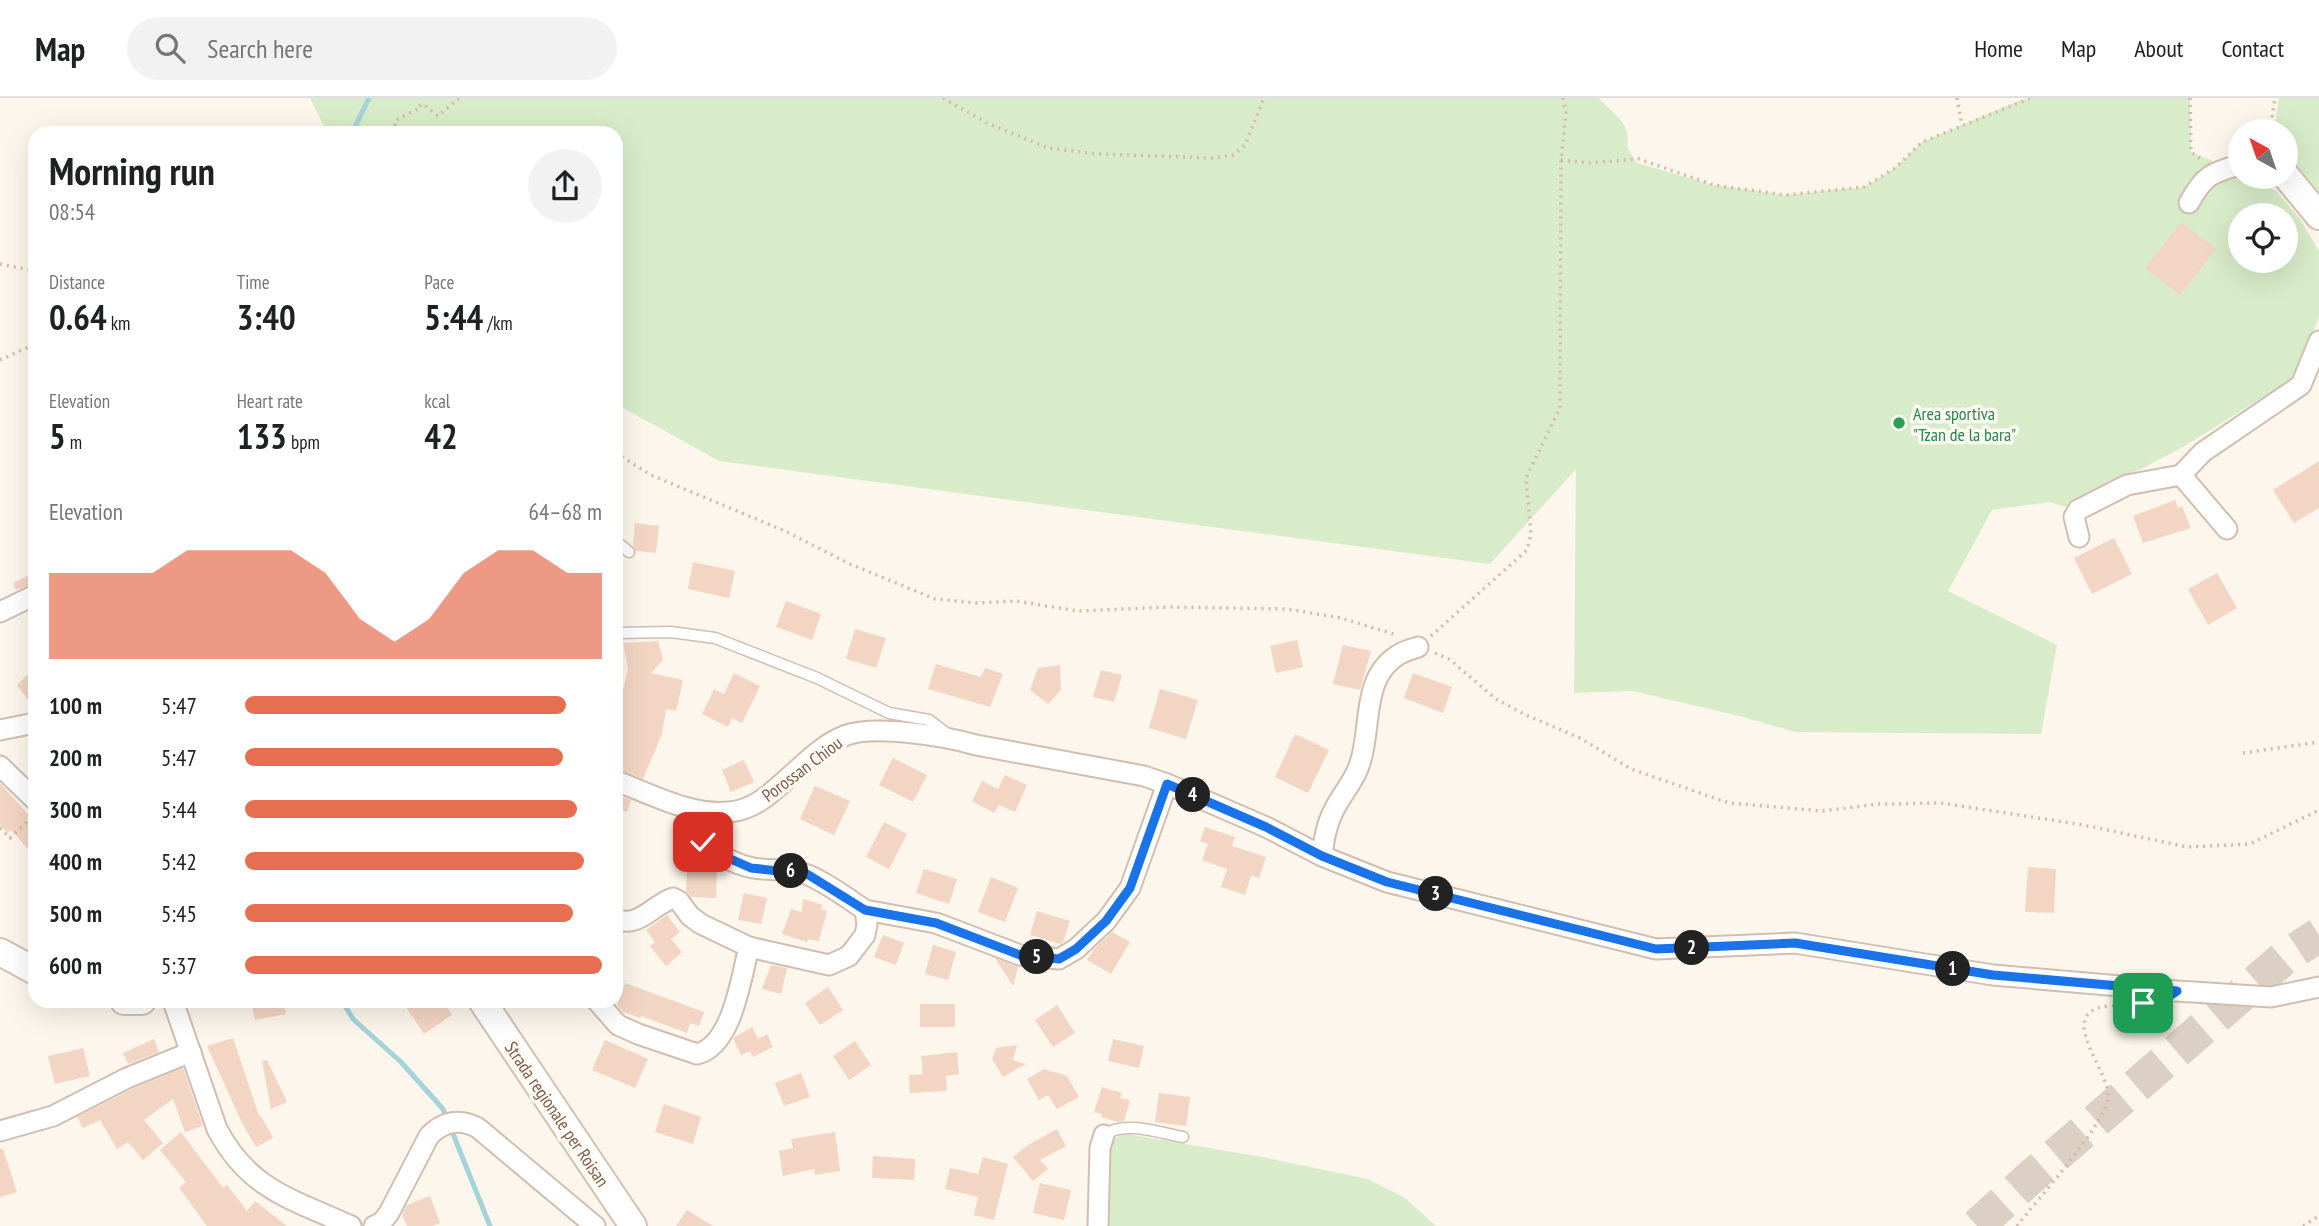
<!DOCTYPE html>
<meta charset="utf-8">
<style>
:root{--surface:#fff;--page:#f2f2f2;--text:#202124;--muted:#757577;--line:#e0e0e0;--accent:#e76f51}
body{margin:0;font-family:"PT Sans Narrow",sans-serif;background:var(--page);color:var(--text);height:100vh;display:flex;flex-direction:column;font-size:26px;white-space:nowrap}
*{box-sizing:border-box;margin:0}
p{font-size:23px;color:var(--muted)}
.icon{flex:none;width:38px;height:38px;fill:none;stroke:currentColor;stroke-width:2;stroke-linecap:round;stroke-linejoin:round}
.map{position:relative;flex:1;overflow:hidden}
.side{position:absolute;left:28px;top:28px;width:595px;height:882px;display:flex;flex-direction:column;background:var(--surface);border-radius:21px;box-shadow:0 7px 28px #0002}
.side>*{flex:none}
.needle{width:46px;rotate:320deg}
.buttons{position:absolute;left:2228px;top:21px;display:grid;gap:14px}
.buttons a{display:grid;place-items:center;width:70px;height:70px;border-radius:50%;background:var(--surface);box-shadow:0 7px 28px #0002;font-size:35px}
.pin{position:absolute;display:grid;place-items:center;width:60px;height:60px;color:#fff;margin:-30px;border-radius:14px;box-shadow:0 4px 10px #0006}
.km{position:absolute;width:35px;height:35px;margin:-18px;border-radius:50%;background:#222;color:#fff;font-size:19px;line-height:35px;text-align:center}
.round{display:grid;place-items:center;flex:none;width:74px;height:74px;border-radius:37px;background:var(--page)}
.head{display:flex;align-items:center;justify-content:space-between;height:119px;padding:0 21px}
h1{font-size:38px;font-weight:700;line-height:52px}
.figures{display:grid;grid-template-columns:repeat(3,1fr);gap:10px;height:119px;padding:7px 21px}
.figures div{display:grid;align-content:center}
.figures b{font-size:35px;font-weight:700}
.figures small{font-size:19px;font-weight:400}
.figures p{font-size:19px}
.chart{height:196px;padding:14px 21px}
.chart p{display:flex;justify-content:space-between}
.chart svg{width:100%;height:126px;margin-top:7px;fill:var(--accent);opacity:.7}
ul{padding:0 21px;list-style:none;font-size:23px}
li{display:grid;grid-template-columns:112px 84px 1fr;align-items:center;height:52px}
li i{height:18px;border-radius:9px;background:var(--accent)}
header{display:flex;align-items:center;gap:42px;box-sizing:border-box;height:98px;padding:0 35px;background:var(--surface);border-bottom:2px solid var(--line)}
header strong{font-size:33px}
nav{display:flex;gap:38px;margin-inline-start:auto;font-size:24px}
.search{width:490px;height:63px;background:var(--page);display:flex;align-items:center;gap:18px;box-sizing:border-box;padding:0 24px;border-radius:38px;color:var(--muted);font-size:26px}
.map>svg:first-child{display:block}
</style>
<header>
<strong>Map</strong>
<div class="search"><svg class="icon" aria-label="search" viewBox="0 0 24 24"><circle cx="10" cy="10" r="6"/><path d="M15 15l6 6"/></svg>Search here</div>
<nav><a>Home</a><a>Map</a><a>About</a><a>Contact</a></nav>
</header>
<div class="map">
<svg width="2319" height="1128" viewBox="0 0 2319 1128">
<rect width="100%" height="100%" fill="#fdf6ec"/>
<g fill="#d8ecc9" fill-rule="evenodd">
<path d="M310,0H1599C1613,17 1632,24 1627,49L1637,65L1714,87L1785,97L1864,89L1895,70L1922,44L2018,3L2031,0H2190L2191,54L2240,74V79H2250L2277,94L2300,121L2319,153V219L2298,277L2185,348L2141,371L2109,383L2070,410L2049,404L1992,412L1948,493L2057,547L2041,636L1795,634L1743,619L1633,593L1574,595L1576,371L1490,466L719,363L616,306V35H327ZM2240,117H2286V163H2240Z"/>
<path d="M2279,0H2319V104L2286,66V33H2274Z"/>
<path d="M1121,1035L1262,1059L1368,1081L1405,1100L1436,1128H1104L1108,1049Z"/>
</g>
<g fill="none" stroke-linecap="round" stroke-linejoin="round">
<g stroke="#a5d3da" stroke-width="5">
<path d="M352,35L369,0"/>
<path d="M342,903L353,921L401,964L443,1011L490,1128"/>
</g>
</g>
<g fill="#f3d5c3">
<path d="M2181,124L2216,151L2180,197L2145,170Z"/>
<path d="M2319,363V410L2294,425L2273,392Z"/>
<path d="M2175,402L2178,410L2182,408L2191,430L2143,445L2133,418Z"/>
<path d="M635,425L659,428L656,455L636,453L633,447Z"/>
<path d="M2114,440L2132,476L2092,496L2074,460Z"/>
<path d="M693,464L735,473L729,500L688,491Z"/>
<path d="M35,474V485L16,492L13,485Z"/>
<path d="M2217,475L2237,510L2208,527L2188,491Z"/>
<path d="M786,503L821,516L812,542L776,529Z"/>
<path d="M855,531L886,540L876,570L846,561Z"/>
<path d="M1297,542L1303,569L1276,575L1270,548Z"/>
<path d="M658,543L663,562L651,575L683,582L676,613L666,611L662,636L643,681L616,671V619L628,572L623,545Z"/>
<path d="M1343,547L1371,553L1360,592L1333,586Z"/>
<path d="M936,566L981,579L985,570L1003,576L990,609L928,591Z"/>
<path d="M1060,567L1061,592L1048,606L1030,592L1038,570Z"/>
<path d="M35,569V612L17,587Z"/>
<path d="M1101,572L1122,577L1114,604L1093,599Z"/>
<path d="M734,575L760,588L742,625L732,620L728,629L702,616L714,591L724,596Z"/>
<path d="M1413,575L1452,589L1443,615L1404,600Z"/>
<path d="M1160,591L1198,602L1186,641L1149,630Z"/>
<path d="M1295,636L1329,652L1308,695L1275,679Z"/>
<path d="M893,660L927,677L913,704L879,687Z"/>
<path d="M744,662L754,684L731,694L722,672Z"/>
<path d="M1005,677L1027,687L1015,714L999,707L994,715L972,703L982,683L998,691Z"/>
<path d="M0,685L35,724V759L11,732L7,735L0,727Z"/>
<path d="M815,688L850,703L834,737L800,721Z"/>
<path d="M616,696L631,702L627,714L616,710Z"/>
<path d="M884,724L907,736L889,771L866,759Z"/>
<path d="M1205,729L1235,739L1232,748L1266,759L1259,780L1251,777L1245,797L1221,789L1227,771L1202,762L1208,746L1200,743Z"/>
<path d="M2028,769L2056,771L2054,815L2025,814Z"/>
<path d="M924,771L957,781L949,806L916,795Z"/>
<path d="M687,772L717,773L716,800L691,799L686,793Z"/>
<path d="M991,779L1018,790L1005,824L978,814Z"/>
<path d="M744,795L767,800L761,826L738,822Z"/>
<path d="M803,801L823,807L821,811L827,813L819,843L808,841L807,844L782,836L791,811L802,814Z"/>
<path d="M1037,813L1070,823L1063,844L1060,846L1030,837Z"/>
<path d="M667,817L680,834L671,841L682,854L666,868L650,848L655,844L646,832Z"/>
<path d="M1112,834L1130,844L1111,876L1087,862L1094,851Z"/>
<path d="M883,837L904,845L896,867L874,859Z"/>
<path d="M933,847L956,854L948,882L925,876Z"/>
<path d="M995,860L1018,869L1013,888Z"/>
<path d="M771,867L787,870L781,896L762,891Z"/>
<path d="M625,885L704,914L699,928L690,925L687,935L641,918L640,920L623,914L617,907Z"/>
<path d="M828,889L843,912L820,927L805,905Z"/>
<path d="M251,903H283L286,916L255,922Z"/>
<path d="M402,903H443L452,917L424,936Z"/>
<rect x="920" y="906" width="35" height="23"/>
<path d="M1057,907L1075,935L1053,949L1035,922Z"/>
<path d="M752,929L758,941L767,936L773,949L753,959L750,953L741,957L733,940Z"/>
<path d="M233,940L259,1018H261L273,1040L256,1049L242,1025L207,948Z"/>
<path d="M154,941L159,954L128,966L123,955Z"/>
<path d="M1113,941L1144,948L1139,970L1108,963Z"/>
<path d="M605,942L648,961L635,990L592,972Z"/>
<path d="M855,943L871,967L849,982L833,958Z"/>
<path d="M1017,947L1013,962L1026,966L1003,979L992,961L996,950Z"/>
<path d="M83,950L90,978L55,986L48,958Z"/>
<path d="M957,954L959,976L946,978L947,993L910,995L909,977L923,976L921,958Z"/>
<path d="M267,962L287,1004L271,1011L262,963Z"/>
<path d="M183,970L203,1028L185,1034L173,1001L144,1022L163,1045L143,1062L128,1044L117,1051L100,1022L83,1030L77,1019L132,991Z"/>
<path d="M1044,971L1067,978L1079,999L1057,1011L1048,997L1039,1002L1027,981Z"/>
<path d="M801,975L810,999L784,1008L775,985Z"/>
<path d="M1102,989L1122,995L1120,1000L1130,1002L1124,1023L1118,1024L1101,1019L1102,1016L1094,1014Z"/>
<path d="M1159,995L1190,999L1186,1028L1155,1024Z"/>
<path d="M664,1006L701,1019L693,1046L655,1034Z"/>
<path d="M1057,1031L1066,1048L1040,1062L1048,1071L1033,1083L1013,1059L1028,1047Z"/>
<path d="M181,1034L223,1090L227,1087L247,1113L255,1103L287,1128H207L179,1090L186,1084L160,1052Z"/>
<path d="M835,1034L840,1073L815,1077L814,1071L783,1078L779,1053L793,1050L791,1041Z"/>
<path d="M0,1051H3L17,1094L0,1099Z"/>
<path d="M873,1058L915,1061L914,1082L872,1080Z"/>
<path d="M983,1059L1008,1066L994,1122L974,1117L978,1099L945,1091L950,1070L978,1076Z"/>
<path d="M1040,1085L1071,1092L1064,1122L1033,1115Z"/>
<path d="M430,1098L440,1125L432,1128H407L402,1116L407,1107Z"/>
<path d="M687,1112L713,1128H676Z"/>
</g>
<g fill="none" stroke-linecap="round" stroke-linejoin="round">
<path stroke="#dcd0c4" stroke-width="35" stroke-dasharray="35 18" stroke-linecap="butt" d="M1977,1128L2031,1079L2285,859L2319,837"/>
<g stroke="#d1beb0" stroke-width="13">
<g id="lane">
<path d="M616,443L629,454"/>
<path d="M616,535L671,534L715,540L817,580L889,615L929,622L946,635"/>
<path d="M1104,1037C1124,1022 1160,1035 1183,1039"/>
</g>
</g>
<g stroke="#d1beb0" stroke-width="23">
<g id="street">
<path d="M2189,105C2203,79 2211,74 2240,67"/>
<path d="M2181,377L2227,431"/>
<path d="M2079,439L2074,419L2078,412L2127,387L2181,377L2203,354L2301,287L2319,243"/>
<path d="M0,514L35,497"/>
<path d="M0,632L35,625"/>
<path d="M0,668L35,702"/>
<path d="M616,683C651,696 691,718 729,714C754,712 770,696 788,680C805,665 822,647 844,638C873,626 945,638 976,647L1144,678L1167,686L1266,729L1322,758L1387,784L1656,851L1795,845L1993,877L2177,893L2271,899L2319,889"/>
<path d="M1322,758C1324,742 1326,727 1334,712C1342,695 1355,683 1360,665C1372,629 1361,580 1398,557C1404,553 1412,551 1418,549"/>
<path d="M865,812L936,825L1020,857L1059,861L1076,851L1106,823L1130,790L1167,686"/>
<path d="M616,821C638,831 654,806 673,800L679,803L690,818L701,826L749,849L829,867L849,858L865,837L867,826L865,812C847,800 829,786 808,777C791,770 771,773 753,770C733,766 710,753 697,737L698,713"/>
<path d="M173,903L217,1031C249,1092 292,1101 351,1128"/>
<path d="M597,903L618,927L638,936L697,956C733,947 741,879 749,849"/>
<path d="M0,1033L53,1018L127,980L191,954"/>
<path d="M374,1128L382,1124L389,1115L429,1038C443,1023 460,1020 478,1030L595,1128"/>
<path d="M1098,1128L1100,1050L1104,1037"/>
</g>
</g>
<g stroke="#d6c0b0" stroke-width="30">
<g id="secondary">
<path d="M2286,78L2319,118"/>
<path d="M0,854L35,873"/>
<path d="M124,903H142"/>
<path d="M482,903L633,1128"/>
</g>
</g>
<g stroke="#d9b8a5" stroke-width="3.5" stroke-dasharray="2 5" stroke-linecap="butt">
<path d="M943,0L987,25L1048,50L1098,56L1214,60L1234,57L1245,47L1264,0"/>
<path d="M1957,0L1962,27"/>
<path d="M2190,0L2191,54L2202,62"/>
<path d="M2270,33L2275,0"/>
<path d="M394,35L396,22L418,11V8L423,6L438,18L459,0"/>
<path d="M1561,62L1588,65L1639,61L1714,87L1785,97L1864,89L1895,70L1922,44L2031,0"/>
<path d="M0,166L35,173"/>
<path d="M0,262L35,246"/>
<path d="M616,355L651,377L785,433L850,466L935,501L976,505L1016,503L1078,513L1170,509L1287,511L1341,520L1397,537"/>
<path d="M1431,538L1527,452L1531,436L1526,380L1560,310L1561,62L1566,15L1563,0"/>
<path d="M1435,555L1449,561L1496,601L1524,616L1582,641L1631,671L1729,705L1822,713L1879,706L1941,705L2084,727L2187,749L2250,746L2319,712"/>
<path d="M2243,655L2319,644"/>
<path d="M0,730L10,740L31,720"/>
<path d="M2017,1128C2037,1102 2103,1029 2108,1001C2113,978 2060,923 2098,910C2104,908 2113,908 2119,907"/>
<path d="M2303,1128L2319,1118"/>
</g>
<use href="#lane" stroke="#fff" stroke-width="10"/>
<use href="#street" stroke="#fff" stroke-width="19"/>
<use href="#secondary" stroke="#fff" stroke-width="26"/>
</g>
<g fill="none" stroke-linecap="round" stroke-linejoin="round">
<g stroke="#fff" stroke-width="14">
<path id="route" d="M703,744L717,755L751,770L807,776L865,812L936,825L1020,857L1059,861L1076,851L1106,823L1130,790L1167,686L1266,729L1322,758L1387,784L1656,851L1795,845L1993,877L2177,893L2162,903L2143,905"/>
</g>
<use href="#route" stroke="#1a73e8" stroke-width="9"/>
</g>
<circle fill="#2e9e5b" stroke="#fffaf3" stroke-width="2.5" cx="1899" cy="325" r="7"/>
<g text-anchor="middle" dominant-baseline="central" stroke-width="7" stroke-linejoin="round" paint-order="stroke">
<g font-size="18" fill="#27864d" stroke="#fffaf3" text-anchor="start">
<text x="1913" y="315">Area sportiva<tspan x="1913" dy="21">"Tzan de la bara"</tspan></text>
</g>
<g font-size="18" fill="#7a5c4d" stroke="#fffaf3">
<text transform="translate(802 671) rotate(-37)">Porossan Chiou</text>
<text transform="translate(557 1016) rotate(56)">Strada regionale per Roisan</text>
</g>
</g>
</svg>
<div class="buttons">
<a><svg class="needle" viewBox="-14 -14 28 28"><path d="M0-13l5 13h-10z" fill="#e53935"/><path d="M0 13l5-13h-10z" fill="#757577"/></svg></a>
<a><svg class="icon" aria-label="locate" viewBox="0 0 24 24"><circle cx="12" cy="12" r="6"/><path d="M12 2v4M12 18v4M2 12h4M18 12h4"/></svg></a>
</div>
<div class="pin" style="left:2143px;top:905px;background:#1e9e55"><svg class="icon" aria-label="arrive" viewBox="0 0 24 24"><path d="M6 21V4h12l-3 4 3 4H6"/></svg></div>
<div class="pin" style="left:703px;top:744px;background:#d93025"><svg class="icon" aria-label="check" viewBox="0 0 24 24"><path d="M5 12l5 5 9-10"/></svg></div>
<b class="km" style="left:1953px;top:871px">1</b>
<b class="km" style="left:1692px;top:850px">2</b>
<b class="km" style="left:1436px;top:796px">3</b>
<b class="km" style="left:1193px;top:697px">4</b>
<b class="km" style="left:1037px;top:859px">5</b>
<b class="km" style="left:791px;top:773px">6</b>
<section class="side">
<div class="head"><div><h1>Morning run</h1><p>08:54</p></div><a class="round"><svg class="icon" aria-label="share" viewBox="0 0 24 24"><path d="M12 15V3M7 8l5-5 5 5M5 13v7h14v-7"/></svg></a></div>
<div class="figures">
<div><p>Distance</p><b>0.64<small> km</small></b></div>
<div><p>Time</p><b>3:40</b></div>
<div><p>Pace</p><b>5:44<small> /km</small></b></div>
</div>
<div class="figures">
<div><p>Elevation</p><b>5<small> m</small></b></div>
<div><p>Heart rate</p><b>133<small> bpm</small></b></div>
<div><p>kcal</p><b>42</b></div>
</div>
<div class="chart"><p><span>Elevation</span>64–68 m</p>
<svg viewBox="0 0 160 44" preserveAspectRatio="none"><path d="M0 44V14L10 14L20 14L30 14L40 6L50 6L60 6L70 6L80 14L90 30L100 38L110 30L120 14L130 6L140 6L150 14L160 14V44z"/></svg>
</div>
<ul>
<li><b>100 m</b>5:47<i style="width:90%"></i></li>
<li><b>200 m</b>5:47<i style="width:89%"></i></li>
<li><b>300 m</b>5:44<i style="width:93%"></i></li>
<li><b>400 m</b>5:42<i style="width:95%"></i></li>
<li><b>500 m</b>5:45<i style="width:92%"></i></li>
<li><b>600 m</b>5:37<i style="width:100%"></i></li>
</ul>
</section>
</div>
